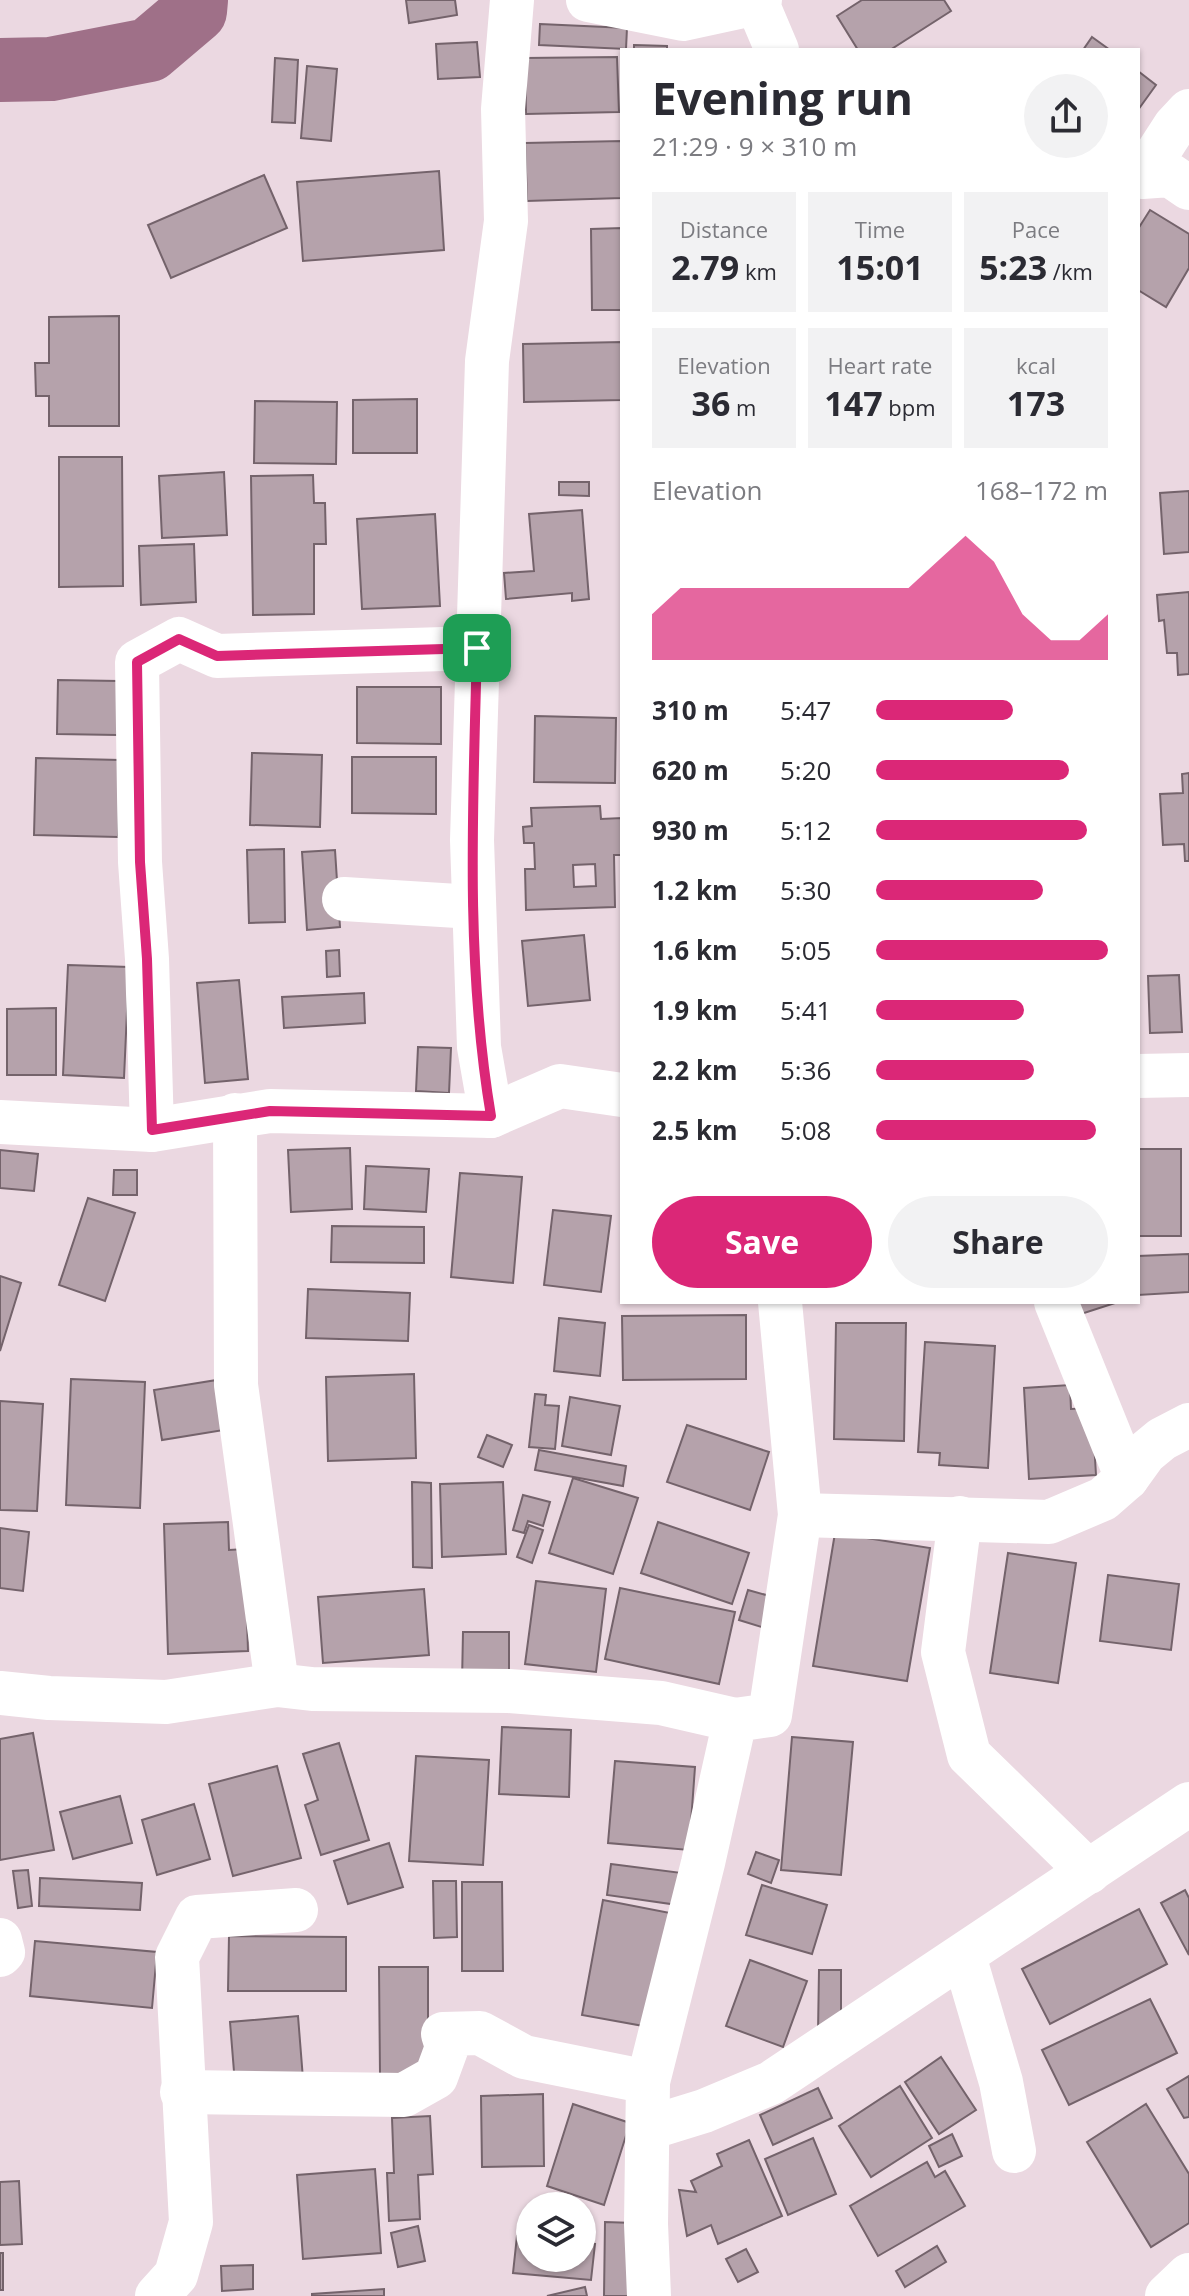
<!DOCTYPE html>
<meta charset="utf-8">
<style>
:root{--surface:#fff;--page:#f2f2f3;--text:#2b2b33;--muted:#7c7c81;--accent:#db2777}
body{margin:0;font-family:"Open Sans",sans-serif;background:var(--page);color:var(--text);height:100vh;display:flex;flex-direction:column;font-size:30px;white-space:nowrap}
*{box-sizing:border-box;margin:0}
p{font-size:26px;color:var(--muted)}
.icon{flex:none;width:44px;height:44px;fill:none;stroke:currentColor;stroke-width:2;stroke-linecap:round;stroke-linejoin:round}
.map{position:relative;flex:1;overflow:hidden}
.side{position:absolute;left:620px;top:48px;width:520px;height:1256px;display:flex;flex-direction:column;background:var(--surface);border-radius:0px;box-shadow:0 2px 6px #0004}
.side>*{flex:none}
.buttons{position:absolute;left:516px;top:2192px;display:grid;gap:16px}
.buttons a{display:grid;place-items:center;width:80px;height:80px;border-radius:50%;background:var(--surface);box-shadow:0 2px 6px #0004;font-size:40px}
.pin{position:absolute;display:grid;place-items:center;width:68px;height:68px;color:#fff;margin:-34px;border-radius:16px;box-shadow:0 4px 12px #0006}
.round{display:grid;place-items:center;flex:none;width:84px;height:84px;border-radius:42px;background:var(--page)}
.head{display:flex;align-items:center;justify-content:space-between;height:136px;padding:0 32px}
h1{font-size:44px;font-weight:700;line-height:60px}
.metrics{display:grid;grid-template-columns:repeat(3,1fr);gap:12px;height:136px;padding:8px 32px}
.metrics div{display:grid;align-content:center;border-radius:0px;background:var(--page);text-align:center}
.metrics b{font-size:34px;font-weight:700}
.metrics small{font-size:22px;font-weight:400}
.metrics p{font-size:22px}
.chart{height:224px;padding:16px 32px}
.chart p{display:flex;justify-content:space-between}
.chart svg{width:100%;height:144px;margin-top:8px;fill:var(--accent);opacity:.7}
.action{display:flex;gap:16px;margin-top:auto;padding:16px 32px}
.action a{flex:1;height:92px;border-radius:48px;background:var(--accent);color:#fff;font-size:32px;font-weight:700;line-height:92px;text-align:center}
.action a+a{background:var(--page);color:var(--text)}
ul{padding:0 32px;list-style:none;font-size:26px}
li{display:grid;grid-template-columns:128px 96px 1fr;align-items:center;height:60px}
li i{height:20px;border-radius:10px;background:var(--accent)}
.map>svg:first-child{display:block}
</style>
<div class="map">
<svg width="1189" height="2296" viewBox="0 0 1189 2296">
<rect width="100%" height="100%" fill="#ebd8e1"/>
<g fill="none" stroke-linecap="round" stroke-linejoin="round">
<path stroke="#9f7088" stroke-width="64" d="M0,70L51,69L149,50L195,11L196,0"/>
</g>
<g fill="#b5a2ab" stroke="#74636b" stroke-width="2" fill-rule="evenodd">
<path d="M406,0H455L457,15L409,23Z"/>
<path d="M862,0H944L951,11L890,50H858L837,16Z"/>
<path d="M540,24L627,28L626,49L539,45Z"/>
<path d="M1092,37L1110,50H1083Z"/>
<path d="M477,42L480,77L438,79L436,44Z"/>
<path d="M634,45L667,46V50H634Z"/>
<path d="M617,57L619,112L526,114L525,58Z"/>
<path d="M275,58L298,60L295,123L272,122Z"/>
<path d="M307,66L337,69L331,141L301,138Z"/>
<path d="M1138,71L1156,85L1138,110Z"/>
<path d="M622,141V198L527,201L525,143Z"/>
<path d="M439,171L444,250L303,261L297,182Z"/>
<path d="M264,175L287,228L171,278L148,225Z"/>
<path d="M1150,210L1189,234V268L1166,307L1138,290V229Z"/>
<path d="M622,228V310H592L591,229Z"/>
<path d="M119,316V426H49V396H36L35,363H49V317Z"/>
<path d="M622,342V400L524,402L523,344Z"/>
<path d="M417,399V453H353V400Z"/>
<path d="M255,401L337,402L336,464L254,463Z"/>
<path d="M59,457H122L123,586L59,587Z"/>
<path d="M224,472L227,535L162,538L159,476Z"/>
<path d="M313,475L314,503H325L326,544H314V614L253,615L251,476Z"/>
<path d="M559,482H589V496L559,495Z"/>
<path d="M1189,491V552L1164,554L1160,493Z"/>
<path d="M582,510L589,599L572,601V593L506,599L504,573L534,571L529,514Z"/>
<path d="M435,514L440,606L362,609L357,519Z"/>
<path d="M194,544L196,602L141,605L139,546Z"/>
<path d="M1189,592V674L1178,675L1177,653H1167L1164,620L1159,621L1157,595Z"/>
<path d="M58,680L118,681L117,735L57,734Z"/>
<path d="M357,687H441V744L357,743Z"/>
<path d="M535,716L616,718L615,783L534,782Z"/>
<path d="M252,753L322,755L320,827L250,825Z"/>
<path d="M352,757H436V814L352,813Z"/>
<path d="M36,758L120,760L118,837L34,835Z"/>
<path d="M1189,773V861H1185L1184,844L1163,845L1160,794L1183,793L1182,774Z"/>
<path d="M600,806L601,819L622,818V855H614L615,907L526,910L525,869H535L534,843H524L523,827L532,826L531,808ZM595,864L596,886L574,887L573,865Z"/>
<path d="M284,849L285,922L249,923L247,850Z"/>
<path d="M335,850L340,927L307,930L302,852Z"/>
<path d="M584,935L590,1000L528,1006L522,941Z"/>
<path d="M339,950L340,976L327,977L326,951Z"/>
<path d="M68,965L129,967L124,1078L63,1075Z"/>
<path d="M1179,975L1182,1032L1150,1033L1148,976Z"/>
<path d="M239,980L248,1079L205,1083L197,983Z"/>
<path d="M364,993L365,1023L284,1028L282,997Z"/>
<path d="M56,1008V1075H7V1009Z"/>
<path d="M418,1047L451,1048L449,1093L416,1091Z"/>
<path d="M350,1148L352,1209L291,1212L288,1150Z"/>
<rect x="1138" y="1149" width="43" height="87"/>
<path d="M0,1150L38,1154L34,1191L0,1188Z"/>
<path d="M366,1166L429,1169L426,1212L364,1209Z"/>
<path d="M114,1170H137V1195H113Z"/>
<path d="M460,1173L522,1177L513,1283L451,1277Z"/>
<path d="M88,1198L135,1213L105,1301L59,1285Z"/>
<path d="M553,1210L611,1216L601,1292L544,1285Z"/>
<path d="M332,1226L424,1227V1263L331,1262Z"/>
<path d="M1189,1254V1292L1138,1295V1256Z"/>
<path d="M0,1276L21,1283L0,1351Z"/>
<path d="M308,1289L410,1293L408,1341L306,1338Z"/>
<path d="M1077,1302H1118L1081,1314Z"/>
<path d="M746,1315V1379L623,1380L622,1316Z"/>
<path d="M559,1318L605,1323L600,1376L554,1371Z"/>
<path d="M836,1323H906L904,1441L834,1439Z"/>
<path d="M925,1342L995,1346L988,1468L939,1465L940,1453L918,1452Z"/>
<path d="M414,1374L416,1458L328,1461L326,1377Z"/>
<path d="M71,1379L145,1382L140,1508L66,1505Z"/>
<path d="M223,1379L230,1429L162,1440L154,1390Z"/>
<path d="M1070,1385L1071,1409L1092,1408L1096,1475L1029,1479L1024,1388Z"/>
<path d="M535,1394L546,1395L545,1405L559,1406L555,1449L529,1447Z"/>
<path d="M570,1397L620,1406L611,1455L562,1446Z"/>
<path d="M0,1401L43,1404L37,1511L0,1510Z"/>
<path d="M687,1425L769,1452L750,1510L667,1482Z"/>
<path d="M487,1435L512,1445L503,1467L478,1457Z"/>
<path d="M539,1450L626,1466L623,1486L535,1470Z"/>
<path d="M573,1478L638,1498L613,1574L549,1553Z"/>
<path d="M412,1482L431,1483L432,1568L413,1567Z"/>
<path d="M503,1482L506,1554L442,1557L440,1484Z"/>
<path d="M523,1495L550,1502L543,1526L528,1521L524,1533L513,1530Z"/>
<path d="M228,1522L229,1550L245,1549L248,1651L168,1654L164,1524Z"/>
<path d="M658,1522L749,1553L732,1604L641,1573Z"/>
<path d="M529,1525L543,1530L532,1563L517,1557Z"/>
<path d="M0,1528L29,1532L23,1591L0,1588Z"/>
<path d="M835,1533L930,1548L907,1681L813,1666Z"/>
<path d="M1008,1553L1076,1563L1058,1683L990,1673Z"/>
<path d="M1108,1575L1179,1584L1171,1650L1100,1641Z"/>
<path d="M536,1581L606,1589L596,1672L525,1664Z"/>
<path d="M620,1588L735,1612L719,1684L605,1659Z"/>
<path d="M424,1589L429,1655L323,1663L318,1597Z"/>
<path d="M748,1590L777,1598L768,1629L739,1620Z"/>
<path d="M463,1632H509V1683L462,1682Z"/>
<path d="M502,1727L571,1730L569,1797L499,1794Z"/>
<path d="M33,1733L54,1850L0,1860V1739Z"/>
<path d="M792,1737L853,1742L841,1875L781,1870Z"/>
<path d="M339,1743L369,1840L321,1855L305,1805L318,1800L303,1754Z"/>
<path d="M416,1756L489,1760L483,1865L409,1861Z"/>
<path d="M615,1761L695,1767L689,1850L608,1843Z"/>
<path d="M277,1766L301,1858L233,1876L209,1784Z"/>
<path d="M120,1796L132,1843L73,1859L60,1812Z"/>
<path d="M194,1804L210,1859L157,1875L142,1820Z"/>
<path d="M389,1843L403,1887L348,1904L334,1861Z"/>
<path d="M756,1852L779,1860L771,1883L748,1874Z"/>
<path d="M611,1864L682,1873L678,1905L607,1895Z"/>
<path d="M28,1870L32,1906L18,1908L13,1871Z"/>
<path d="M40,1878L142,1883L140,1910L39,1906Z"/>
<path d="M433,1881H456L457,1937L434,1938Z"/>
<path d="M462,1882H502L503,1971H462Z"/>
<path d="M762,1885L827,1905L812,1954L746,1935Z"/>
<path d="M1185,1890L1189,1898V1955L1161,1903Z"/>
<path d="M603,1900L670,1913L649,2027L582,2015Z"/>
<path d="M1139,1909L1167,1964L1050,2024L1022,1969Z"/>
<path d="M229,1936L346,1937V1991H228Z"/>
<path d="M35,1941L157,1952L152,2008L30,1996Z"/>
<path d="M750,1960L807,1981L783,2047L726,2026Z"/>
<path d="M379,1967H428V2075H380Z"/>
<path d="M819,1970H841V2033L818,2032Z"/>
<path d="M1150,1999L1177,2053L1069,2105L1042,2050Z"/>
<path d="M298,2016L303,2079L235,2084L230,2022Z"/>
<path d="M941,2057L976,2110L939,2134L905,2082Z"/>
<path d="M1189,2076V2117L1184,2118L1167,2089Z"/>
<path d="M900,2086L932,2138L871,2177L839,2126Z"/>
<path d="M818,2088L832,2118L773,2145L760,2115Z"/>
<path d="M543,2094L544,2166L482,2167L481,2096Z"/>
<path d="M573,2104L630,2123L604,2205L547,2186Z"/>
<path d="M1146,2104L1189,2174V2223L1151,2247L1087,2142Z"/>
<path d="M430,2116L433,2174L418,2175L420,2219L389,2221L387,2173H394L392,2118Z"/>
<path d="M952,2134L962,2156L939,2167L929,2146Z"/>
<path d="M813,2138L836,2194L788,2215L765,2159Z"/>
<path d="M749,2140L782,2216L718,2244L711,2225L687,2236L679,2190L696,2192L691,2181L722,2166L717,2154Z"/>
<path d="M927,2162L935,2177L945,2171L965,2206L878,2256L850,2206Z"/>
<path d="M375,2169L381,2253L303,2259L297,2175Z"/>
<path d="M19,2181L22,2244L0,2245V2182Z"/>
<path d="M605,2222L634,2223L633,2296H604Z"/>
<path d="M418,2226L425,2261L398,2267L391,2233Z"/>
<path d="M517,2236L530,2238V2258H582V2243L595,2244L591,2280L513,2273Z"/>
<path d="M937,2246L946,2262L905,2287L896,2271Z"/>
<path d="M746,2249L758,2272L738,2282L726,2259Z"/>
<rect x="0" y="2253" width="3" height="37"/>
<path d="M253,2265V2289L222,2291L221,2266Z"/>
<path d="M585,2287L587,2296H547Z"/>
<path d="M384,2289V2296H312V2294Z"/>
</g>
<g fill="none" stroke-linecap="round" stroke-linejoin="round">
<g stroke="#fff" stroke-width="44">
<path d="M588,0L683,19L757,3"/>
<path d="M760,0L757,3L777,50"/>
<path d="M1189,111L1175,126L1142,177L1170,175L1189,188"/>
<path d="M344,899L474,907"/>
<path d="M1138,1076L1189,1075"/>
<path d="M235,1115L236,1385L277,1685"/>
<path d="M491,1116L479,1047L472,840L487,361L506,221L503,109L512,0"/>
<path d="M0,1122L152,1130L270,1111L491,1116L560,1086L622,1095"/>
<path d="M152,1130L147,959L140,862L137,662L179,639L217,656L477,648"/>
<path d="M1056,1302L1127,1478"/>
<path d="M800,1515L1049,1522L1103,1499L1127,1478L1145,1453L1162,1439L1189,1425"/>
<path d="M960,1518L943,1652L969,1755L1089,1872"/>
<path d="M0,1693L49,1698L166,1702L277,1685L312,1689L509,1691L661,1703L735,1720"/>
<path d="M0,1940L3,1952L0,1955"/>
<path d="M964,1956L1001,2082L1014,2151"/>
<path d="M182,2092L404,2095L436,2077L447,2047L443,2034L480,2033L524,2057L648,2082"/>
<path d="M649,2128L704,2111L771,2083L1189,1804"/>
<path d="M157,2296L176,2275L191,2222L177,1957L197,1917L296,1910"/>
<path d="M649,2296L646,2224L648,2082L703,1863L735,1720L770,1715L800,1515L780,1302"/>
<path d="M1167,2296L1189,2275"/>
</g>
</g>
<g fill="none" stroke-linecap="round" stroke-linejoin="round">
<g stroke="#fff" stroke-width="16">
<path id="route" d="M179,639L217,656L477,648C473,803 465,962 491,1116L270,1111L152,1130L147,959L140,862L137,662Z"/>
</g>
<use href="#route" stroke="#db2777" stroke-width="10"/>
</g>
</svg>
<div class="buttons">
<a><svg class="icon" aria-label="layers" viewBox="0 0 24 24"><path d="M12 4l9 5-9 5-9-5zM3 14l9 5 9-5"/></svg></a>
</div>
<div class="pin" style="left:477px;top:648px;background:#1e9e55"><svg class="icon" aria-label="arrive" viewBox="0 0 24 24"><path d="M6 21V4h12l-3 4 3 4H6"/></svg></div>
<section class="side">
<div class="head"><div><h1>Evening run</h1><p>21:29 · 9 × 310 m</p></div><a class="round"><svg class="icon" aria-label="share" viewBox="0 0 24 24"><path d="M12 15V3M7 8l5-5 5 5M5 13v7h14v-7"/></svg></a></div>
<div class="metrics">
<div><p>Distance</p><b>2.79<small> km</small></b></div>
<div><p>Time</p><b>15:01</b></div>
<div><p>Pace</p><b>5:23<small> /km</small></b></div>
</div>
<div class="metrics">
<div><p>Elevation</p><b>36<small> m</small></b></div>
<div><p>Heart rate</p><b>147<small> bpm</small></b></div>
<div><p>kcal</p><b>173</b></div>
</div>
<div class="chart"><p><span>Elevation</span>168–172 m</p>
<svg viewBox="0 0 160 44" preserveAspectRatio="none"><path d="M0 44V30L10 22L20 22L30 22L40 22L50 22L60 22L70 22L80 22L90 22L100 14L110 6L120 14L130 30L140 38L150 38L160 30V44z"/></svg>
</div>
<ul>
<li><b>310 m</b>5:47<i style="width:59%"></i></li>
<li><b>620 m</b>5:20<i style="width:83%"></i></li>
<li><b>930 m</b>5:12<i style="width:91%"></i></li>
<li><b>1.2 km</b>5:30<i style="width:72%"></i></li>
<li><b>1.6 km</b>5:05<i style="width:100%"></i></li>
<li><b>1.9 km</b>5:41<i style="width:64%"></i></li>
<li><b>2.2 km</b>5:36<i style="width:68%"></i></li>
<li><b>2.5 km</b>5:08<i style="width:95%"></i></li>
</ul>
<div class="action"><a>Save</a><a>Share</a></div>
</section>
</div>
